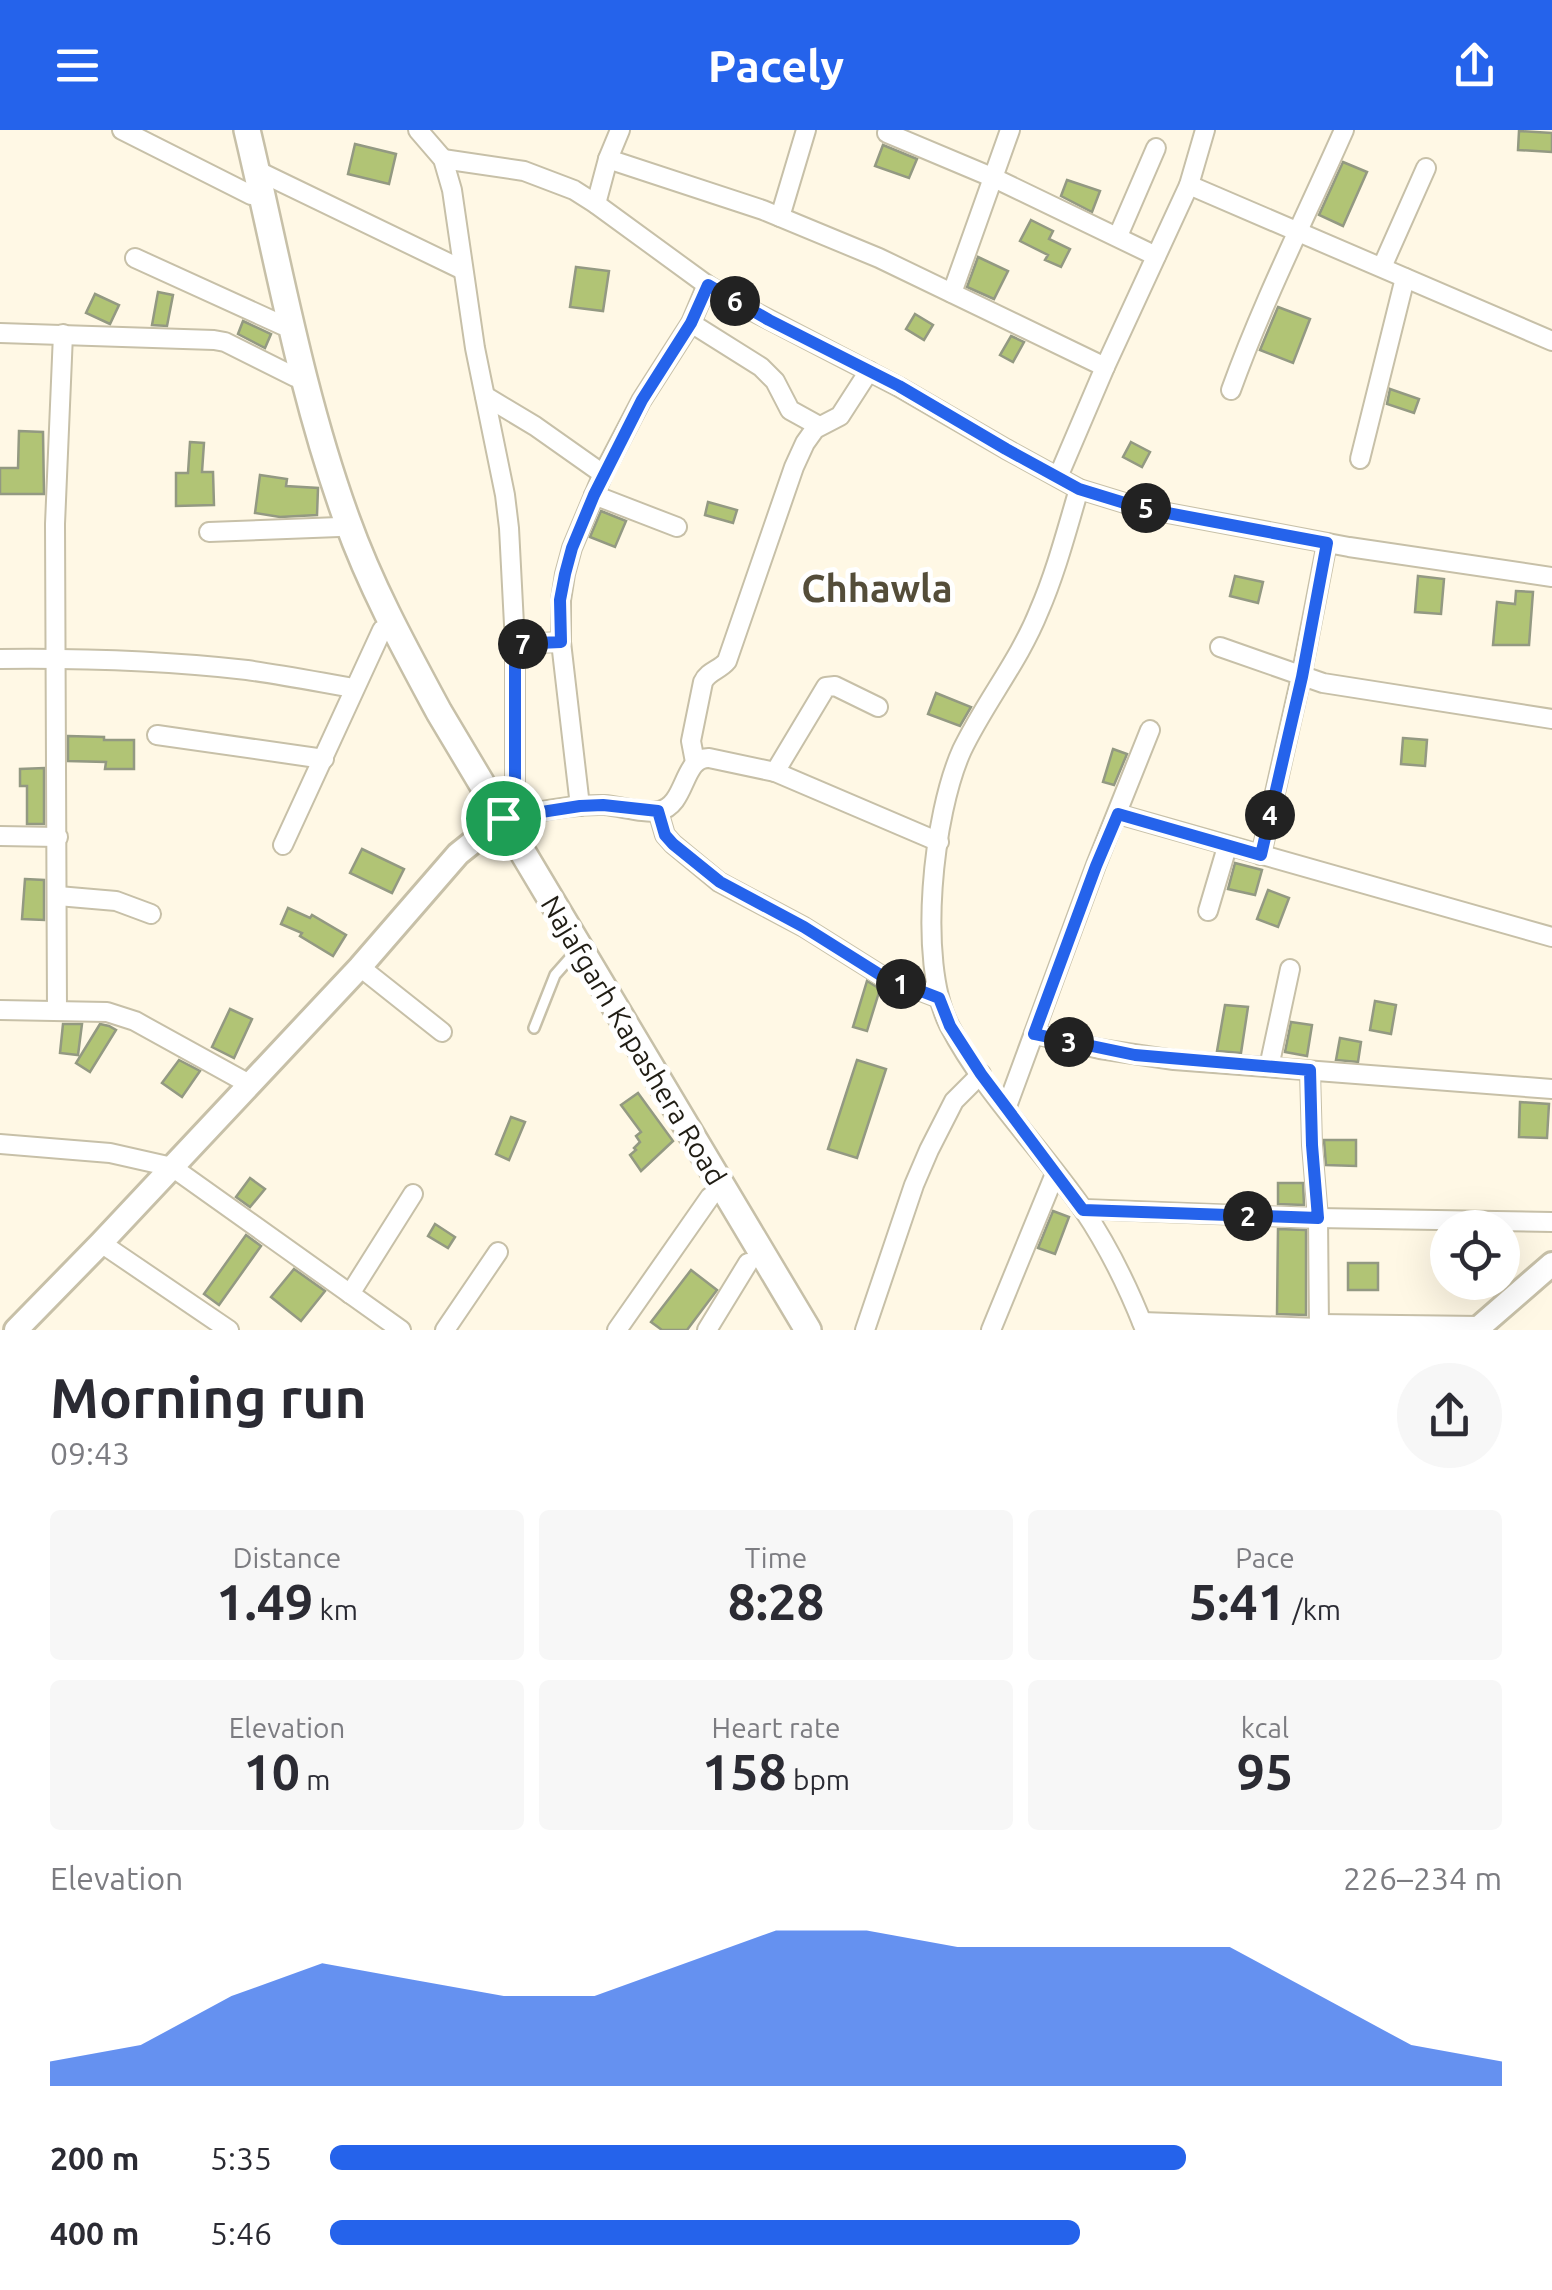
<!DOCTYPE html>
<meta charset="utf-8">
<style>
:root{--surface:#fff;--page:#f7f7f7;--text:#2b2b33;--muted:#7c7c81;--accent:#2563eb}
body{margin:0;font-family:Ubuntu,sans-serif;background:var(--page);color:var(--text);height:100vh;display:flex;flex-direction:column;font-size:38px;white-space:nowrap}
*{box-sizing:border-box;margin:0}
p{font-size:32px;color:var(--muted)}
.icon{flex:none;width:55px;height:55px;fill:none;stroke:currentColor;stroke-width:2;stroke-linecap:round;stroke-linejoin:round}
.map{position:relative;height:1200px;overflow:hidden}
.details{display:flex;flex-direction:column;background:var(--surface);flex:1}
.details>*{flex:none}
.controls{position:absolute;left:1430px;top:1080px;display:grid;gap:20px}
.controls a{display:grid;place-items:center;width:90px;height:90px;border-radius:50%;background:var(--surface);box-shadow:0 10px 40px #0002;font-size:50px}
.pin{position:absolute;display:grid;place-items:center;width:85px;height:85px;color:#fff;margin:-42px;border:5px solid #fff;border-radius:50%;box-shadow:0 2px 10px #0007}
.km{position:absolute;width:50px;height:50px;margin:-25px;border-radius:50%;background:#222;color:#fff;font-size:28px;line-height:50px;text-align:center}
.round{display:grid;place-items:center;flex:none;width:105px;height:105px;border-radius:52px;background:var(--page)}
.headline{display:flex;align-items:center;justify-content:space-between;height:170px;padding:0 50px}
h1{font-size:55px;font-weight:700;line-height:75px}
.figures{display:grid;grid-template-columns:repeat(3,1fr);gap:15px;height:170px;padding:10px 50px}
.figures div{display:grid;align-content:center;border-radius:10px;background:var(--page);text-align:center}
.figures b{font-size:50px;font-weight:700}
.figures small{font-size:28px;font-weight:400}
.figures p{font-size:28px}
.chart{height:280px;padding:20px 50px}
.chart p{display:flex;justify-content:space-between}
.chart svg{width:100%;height:180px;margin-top:10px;fill:var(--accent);opacity:.7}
ul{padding:0 50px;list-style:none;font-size:32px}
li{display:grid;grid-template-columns:160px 120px 1fr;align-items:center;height:75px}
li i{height:25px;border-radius:12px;background:var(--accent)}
header{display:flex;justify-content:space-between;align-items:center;height:130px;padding:0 50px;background:var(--accent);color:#fff;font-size:45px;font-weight:700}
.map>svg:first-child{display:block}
</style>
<header><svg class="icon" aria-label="menu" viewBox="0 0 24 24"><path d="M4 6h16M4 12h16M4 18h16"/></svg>Pacely<svg class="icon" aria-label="share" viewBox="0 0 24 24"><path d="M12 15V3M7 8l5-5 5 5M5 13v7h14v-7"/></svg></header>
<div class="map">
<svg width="1552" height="1200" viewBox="0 0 1552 1200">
<rect width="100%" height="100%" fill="#fff8e5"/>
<g fill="#b1c475" stroke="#939982" stroke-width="2.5">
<path d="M1519,1L1552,3V22L1518,20Z"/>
<path d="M355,14L396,24L389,54L348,44Z"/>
<path d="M883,15L917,29L909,48L875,36Z"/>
<path d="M1343,32L1367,42L1343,96L1319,85Z"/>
<path d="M1067,50L1100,61L1092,82L1061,66Z"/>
<path d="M1031,90L1053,101L1049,109L1070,119L1061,137L1045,130L1048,125L1020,111Z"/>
<path d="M978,127L1008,141L994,169L967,157Z"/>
<path d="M576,137L609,141L603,181L570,177Z"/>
<path d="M158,162L173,165L167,196L152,195Z"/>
<path d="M95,164L119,175L110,194L86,183Z"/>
<path d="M1278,177L1310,189L1293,233L1260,220Z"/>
<path d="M915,184L933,195L924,210L906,199Z"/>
<path d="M243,191L271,204L265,218L238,204Z"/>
<path d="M1011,206L1024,212L1013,232L1000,225Z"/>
<path d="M1390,259L1419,269L1414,283L1387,274Z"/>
<path d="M19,301L43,302L44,364H0V338H18Z"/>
<path d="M190,312L204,313L202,342H213L214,375L176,376V343H188Z"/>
<path d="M1131,312L1150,322L1142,337L1123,327Z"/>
<path d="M260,345L287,349L286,356L318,358L317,385L280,387L255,383Z"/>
<path d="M708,372L737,380L733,393L705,385Z"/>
<path d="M601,381L626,391L615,417L590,407Z"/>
<path d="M1235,446L1263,452L1258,473L1230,466Z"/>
<path d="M1418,446L1444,449L1441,484L1415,482Z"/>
<path d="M1516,461L1533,462L1529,515H1493L1497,472L1515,474Z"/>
<path d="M936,563L971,577L960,596L928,584Z"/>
<path d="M68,606L104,607V610H134V639H105L106,632L68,631Z"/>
<path d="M1403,608L1427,610L1425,636L1401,634Z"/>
<path d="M1113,619L1127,624L1114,655L1103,652Z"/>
<path d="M44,638V694H27V656H20V639Z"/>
<path d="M362,719L404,739L392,763L350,743Z"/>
<path d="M1235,733L1262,740L1255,765L1228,759Z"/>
<path d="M25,749L44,750V790L22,789Z"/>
<path d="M1268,760L1289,768L1278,797L1257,789Z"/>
<path d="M288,778L310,788L312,785L346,805L333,826L300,806L302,803L281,794Z"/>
<path d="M867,851L880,859L867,901L853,897Z"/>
<path d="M1375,871L1396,875L1391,904L1370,900Z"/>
<path d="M1225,875L1248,877L1241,923L1217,921Z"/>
<path d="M230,879L252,889L234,928L212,917Z"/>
<path d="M1291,892L1312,895L1307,926L1285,922Z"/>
<path d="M63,894H82L78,925L60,923Z"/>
<path d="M100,894L109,896L116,900L90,942L76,933Z"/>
<path d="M1340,908L1361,912L1358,932L1336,930Z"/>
<path d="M179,930L200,941L182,967L162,953Z"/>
<path d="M857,930L886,939L857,1028L828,1019Z"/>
<path d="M638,963L673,1011L641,1041L630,1025L636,1020L634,1018L640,1012L636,1006L641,1002L621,975Z"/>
<path d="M1520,972L1549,974L1547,1008L1519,1007Z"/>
<path d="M511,987L525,992L509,1030L496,1024Z"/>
<path d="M1324,1010H1356V1036L1326,1035Z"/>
<path d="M250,1048L265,1059L250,1077L236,1067Z"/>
<path d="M1278,1053H1303L1304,1075L1278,1074Z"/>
<path d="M1053,1081L1069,1087L1055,1124L1038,1118Z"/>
<path d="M435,1094L455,1107L448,1118L428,1106Z"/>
<path d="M1278,1099L1306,1100V1185L1277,1184Z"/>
<path d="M246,1105L261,1116L219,1175L204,1164Z"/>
<rect x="1348" y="1133" width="30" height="27"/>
<path d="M294,1139L325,1161L301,1191L271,1167Z"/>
<path d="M691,1140L717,1160L687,1200H662L651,1192Z"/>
</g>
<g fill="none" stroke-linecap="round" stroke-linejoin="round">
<g stroke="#c7c0a8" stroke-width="14">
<path id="service" d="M534,898L555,845L570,828"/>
</g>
<g stroke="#c7c0a8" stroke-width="22">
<g id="minor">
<path d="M122,0L251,65"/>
<path d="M418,0L443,29L452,60L475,218L505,365L509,398L515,514V654L514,659L490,666"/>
<path d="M887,3L994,48L1156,126"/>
<path d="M443,29L524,41L574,60L596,74L707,155L741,175L899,257L1006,319L1079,359L1141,378L1349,417L1552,447"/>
<path d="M608,29L763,80L879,128L1105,237"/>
<path d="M256,40L463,140"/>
<path d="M1189,55L1552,211"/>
<path d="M596,74L608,29L620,0"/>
<path d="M780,87L806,0"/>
<path d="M1118,106L1156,18"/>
<path d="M135,128L282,195"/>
<path d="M1382,137L1426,38"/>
<path d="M952,163L1010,0"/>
<path d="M691,193L761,237L775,251L790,280L819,296"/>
<path d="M0,203L214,210L225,212L295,247"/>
<path d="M1231,260C1263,171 1306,86 1344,0"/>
<path d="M485,266L535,296L603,344"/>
<path d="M1360,329L1405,148"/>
<path d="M1058,347L1105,237L1189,55L1205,0"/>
<path d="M1079,359C1067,399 1056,442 1039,481C1019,531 985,572 962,620C933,684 917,831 949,895C984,962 1040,1017 1083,1079C1108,1116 1129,1159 1145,1200"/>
<path d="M594,365L677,397"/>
<path d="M209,402L339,397"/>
<path d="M515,514L561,512"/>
<path d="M1220,517L1323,553L1552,589"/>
<path d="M0,529C82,528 166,531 247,540C283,545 319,552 354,558"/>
<path d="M157,605L324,629"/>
<path d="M695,632L691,611L703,552C708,541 720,540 727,531L794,337L805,313L815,299L840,286L869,241"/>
<path d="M775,642L826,557L835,556L878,577"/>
<path d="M580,676L561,512V470L565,444L572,418L603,344L641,271L691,193L707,155"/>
<path d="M658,681L665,705L673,714L719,752L804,797L882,846L939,868"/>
<path d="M1118,684L1552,807"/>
<path d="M503,688C536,683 570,674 604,675C620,676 644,684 659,681C687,675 682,627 709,628L775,642L939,712"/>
<path d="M0,706L58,707"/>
<path d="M283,715L382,500"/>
<path d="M1261,725L1301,547L1327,413"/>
<path d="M58,766L116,771L151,784"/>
<path d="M1208,781L1227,717"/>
<path d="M360,837L442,902"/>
<path d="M0,880L107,882L135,891L249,954"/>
<path d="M57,881L55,394L63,204"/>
<path d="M1034,904L1100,919L1174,930L1552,959"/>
<path d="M1269,937L1290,839"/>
<path d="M1006,979L1096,735L1150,600"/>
<path d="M0,1014L110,1023L172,1037L401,1200"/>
<path d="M1083,1079L1318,1088L1552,1092"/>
<path d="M101,1113L229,1200"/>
<path d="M350,1164L413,1064"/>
<path d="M1142,1192L1319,1198L1318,1088L1312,1015L1310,941"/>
<path d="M1320,1194L1480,1196"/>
<path d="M445,1200L498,1122"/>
<path d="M617,1200L710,1067"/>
<path d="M707,1200L748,1133"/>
<path d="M865,1200L914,1055L929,1020L954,971L981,944"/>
<path d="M991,1200L1055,1044"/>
</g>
</g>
<g stroke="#c7c0a8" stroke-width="28">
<g id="tertiary">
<path d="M16,1200L101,1113L360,837L458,724L503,688"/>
<path d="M1476,1200L1552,1134"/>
</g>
</g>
<g stroke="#c7c0a8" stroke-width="30">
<path id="secondary" d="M247,0C278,130 301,264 347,390C371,457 405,519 439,582L808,1200"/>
</g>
<use href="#service" stroke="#fff" stroke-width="9"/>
<use href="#minor" stroke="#fff" stroke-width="18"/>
<use href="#tertiary" stroke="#fff" stroke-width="22"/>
<use href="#secondary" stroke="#fff" stroke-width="25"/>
</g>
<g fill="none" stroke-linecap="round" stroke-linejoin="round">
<g stroke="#fff" stroke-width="20">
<path id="route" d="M708,155L769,190L899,256L1006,319L1079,359L1141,378L1327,413L1302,547L1261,725L1118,684L1096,736L1034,904L1135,925L1310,940L1312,1015L1318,1088L1083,1080L981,944L950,896L939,868L882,846L804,797L720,752L673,714L665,705L658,681L603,675L580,676L503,688L490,666L514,658L515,654V514L561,512L560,470L565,444L572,418L594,365L642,270L691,193Z"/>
</g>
<use href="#route" stroke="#2563eb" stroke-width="12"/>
</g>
<g text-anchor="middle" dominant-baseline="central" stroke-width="10" stroke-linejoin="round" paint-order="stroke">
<g font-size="28" fill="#201d14" stroke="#fff">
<text transform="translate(634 910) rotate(59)">Najafgarh Kapashera Road</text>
</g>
<g font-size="38" font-weight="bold" fill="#544d39" stroke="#fff">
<text x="877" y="458">Chhawla</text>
</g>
</g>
</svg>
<div class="controls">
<a><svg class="icon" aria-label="locate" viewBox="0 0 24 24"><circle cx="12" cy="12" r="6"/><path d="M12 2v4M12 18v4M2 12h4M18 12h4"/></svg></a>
</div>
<div class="pin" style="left:503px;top:688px;background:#1e9e55"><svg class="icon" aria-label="arrive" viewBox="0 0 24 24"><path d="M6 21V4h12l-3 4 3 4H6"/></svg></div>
<b class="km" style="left:901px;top:854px">1</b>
<b class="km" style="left:1248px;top:1086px">2</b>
<b class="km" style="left:1069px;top:912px">3</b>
<b class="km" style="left:1270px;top:685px">4</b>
<b class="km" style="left:1146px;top:378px">5</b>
<b class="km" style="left:735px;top:171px">6</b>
<b class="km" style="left:523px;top:514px">7</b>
</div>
<section class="details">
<div class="headline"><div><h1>Morning run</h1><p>09:43</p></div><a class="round"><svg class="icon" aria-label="share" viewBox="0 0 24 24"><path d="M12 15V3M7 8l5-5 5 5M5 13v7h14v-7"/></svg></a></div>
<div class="figures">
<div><p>Distance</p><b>1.49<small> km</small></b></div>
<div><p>Time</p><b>8:28</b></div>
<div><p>Pace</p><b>5:41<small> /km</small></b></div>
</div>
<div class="figures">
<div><p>Elevation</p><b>10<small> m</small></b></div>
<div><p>Heart rate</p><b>158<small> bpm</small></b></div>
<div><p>kcal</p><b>95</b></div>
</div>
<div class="chart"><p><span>Elevation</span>226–234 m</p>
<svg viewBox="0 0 160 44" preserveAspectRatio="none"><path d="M0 44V38L10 34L20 22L30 14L40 18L50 22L60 22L70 14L80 6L90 6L100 10L110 10L120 10L130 10L140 22L150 34L160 38V44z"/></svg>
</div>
<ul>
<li><b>200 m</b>5:35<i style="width:73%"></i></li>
<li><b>400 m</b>5:46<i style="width:64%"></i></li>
</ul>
</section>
